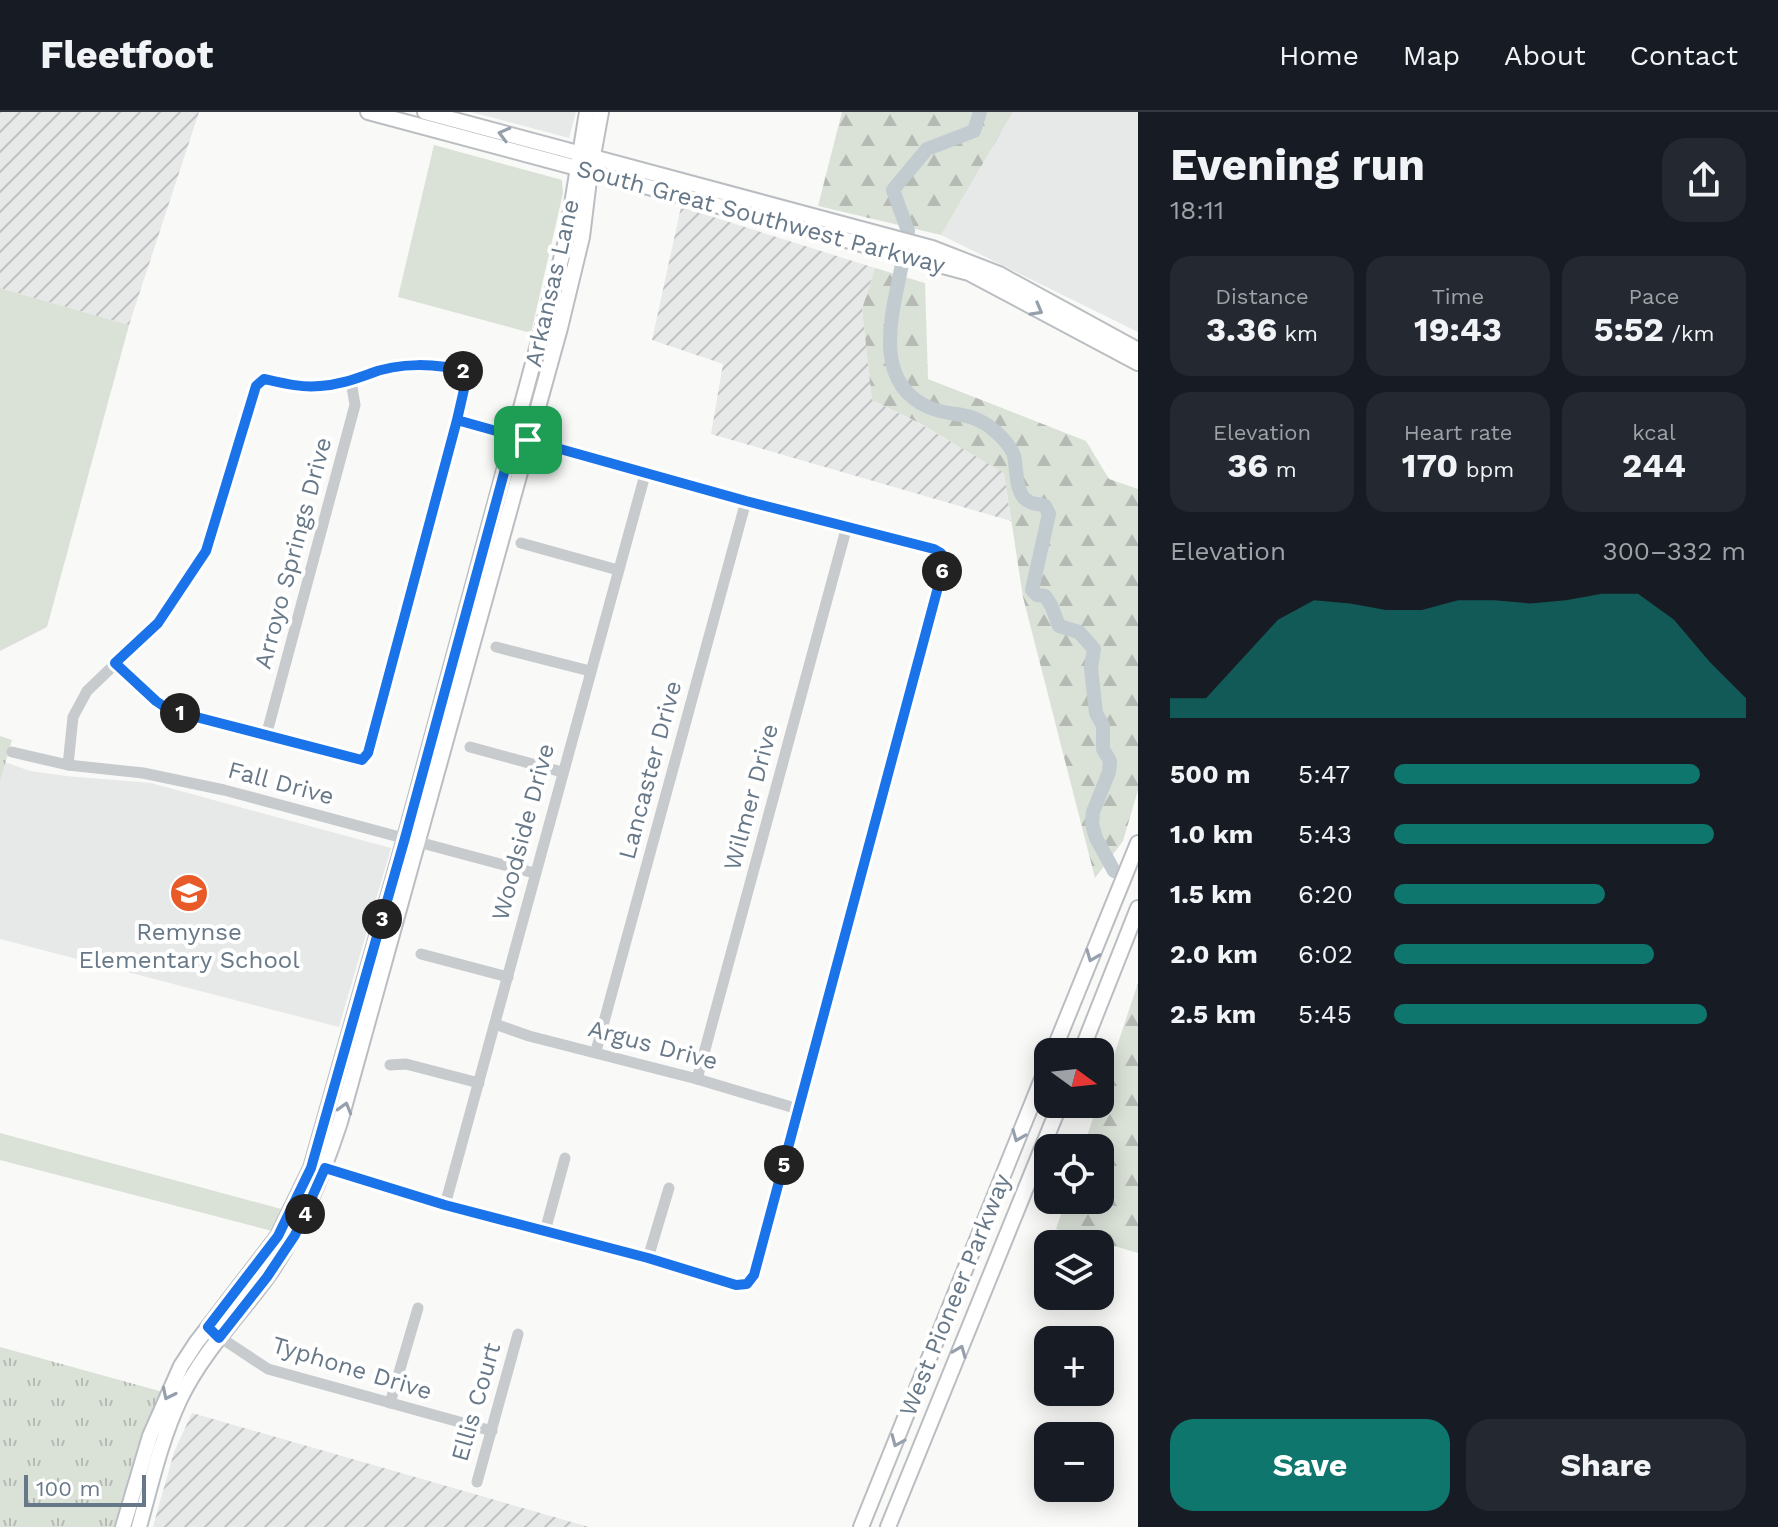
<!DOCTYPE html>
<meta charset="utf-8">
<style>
:root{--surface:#171b24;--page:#242831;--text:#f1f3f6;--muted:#9ea1a6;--line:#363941;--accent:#0f766e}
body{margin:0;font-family:"Work Sans",sans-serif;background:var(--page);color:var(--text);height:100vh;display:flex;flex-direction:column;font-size:30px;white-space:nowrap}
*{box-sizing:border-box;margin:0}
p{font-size:26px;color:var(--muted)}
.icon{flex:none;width:44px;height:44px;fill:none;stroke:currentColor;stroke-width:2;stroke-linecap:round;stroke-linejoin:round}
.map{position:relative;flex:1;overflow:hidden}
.panel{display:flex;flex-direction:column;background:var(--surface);width:640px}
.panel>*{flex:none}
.needle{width:52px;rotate:105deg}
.tools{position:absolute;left:1034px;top:926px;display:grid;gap:16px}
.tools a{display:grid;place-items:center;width:80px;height:80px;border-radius:16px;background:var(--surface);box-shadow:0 4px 20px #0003;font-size:40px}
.scale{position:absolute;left:24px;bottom:20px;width:122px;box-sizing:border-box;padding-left:8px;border:4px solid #677888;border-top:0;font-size:22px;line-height:28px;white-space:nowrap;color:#677888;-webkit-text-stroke:6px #fff;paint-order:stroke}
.pin{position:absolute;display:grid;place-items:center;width:68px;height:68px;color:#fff;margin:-34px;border-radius:16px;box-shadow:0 4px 12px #0006}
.km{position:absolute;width:40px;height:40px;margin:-20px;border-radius:50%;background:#222;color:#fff;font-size:22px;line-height:40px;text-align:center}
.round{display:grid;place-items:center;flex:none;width:84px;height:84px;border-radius:24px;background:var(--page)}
.summary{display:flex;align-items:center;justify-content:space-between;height:136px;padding:0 32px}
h1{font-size:44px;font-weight:700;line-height:60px}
.stats{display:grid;grid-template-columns:repeat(3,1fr);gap:12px;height:136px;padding:8px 32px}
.stats div{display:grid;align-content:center;border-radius:20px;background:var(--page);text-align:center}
.stats b{font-size:34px;font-weight:700}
.stats small{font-size:22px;font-weight:400}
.stats p{font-size:22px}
.chart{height:224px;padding:16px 32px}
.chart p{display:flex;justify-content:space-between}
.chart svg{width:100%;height:144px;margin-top:8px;fill:var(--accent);opacity:.7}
.cta{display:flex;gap:16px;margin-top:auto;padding:16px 32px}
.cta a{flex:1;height:92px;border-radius:24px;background:var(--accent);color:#fff;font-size:32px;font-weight:700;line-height:92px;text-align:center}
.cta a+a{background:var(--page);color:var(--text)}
ul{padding:0 32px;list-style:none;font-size:26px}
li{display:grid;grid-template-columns:128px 96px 1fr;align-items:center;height:60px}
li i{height:20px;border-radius:10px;background:var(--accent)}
header{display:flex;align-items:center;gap:48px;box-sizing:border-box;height:112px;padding:0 40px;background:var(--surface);border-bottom:2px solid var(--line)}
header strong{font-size:38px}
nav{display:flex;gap:44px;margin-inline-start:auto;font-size:28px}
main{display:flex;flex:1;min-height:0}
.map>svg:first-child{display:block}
</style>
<header>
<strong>Fleetfoot</strong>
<nav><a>Home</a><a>Map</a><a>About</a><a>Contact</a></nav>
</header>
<main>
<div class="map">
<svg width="1138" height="1415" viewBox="0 0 1138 1415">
<defs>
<pattern id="industrial-furrows" width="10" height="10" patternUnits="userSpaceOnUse" patternTransform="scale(2)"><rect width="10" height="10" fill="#e7e8e8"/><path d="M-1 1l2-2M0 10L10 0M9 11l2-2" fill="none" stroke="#bfc1c2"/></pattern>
<pattern id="forest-firs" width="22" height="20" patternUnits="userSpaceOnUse" patternTransform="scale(2)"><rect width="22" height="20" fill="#dae1d7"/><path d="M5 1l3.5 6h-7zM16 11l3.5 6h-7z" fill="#b5bbb4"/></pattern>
<pattern id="park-tufts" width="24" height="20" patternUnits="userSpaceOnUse" patternTransform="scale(2)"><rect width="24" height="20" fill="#dae1d7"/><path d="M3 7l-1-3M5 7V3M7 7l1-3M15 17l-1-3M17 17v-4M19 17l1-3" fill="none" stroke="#b5bbb4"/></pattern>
</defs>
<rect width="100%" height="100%" fill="#f9f9f7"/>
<g fill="#e7e8e8">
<path d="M471,0H576L569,26Z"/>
<path d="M1013,0H1138V220L941,123Z"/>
<path d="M5,650L30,659L66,664L151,671L391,736L339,915L0,827V669Z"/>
</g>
<g fill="url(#industrial-furrows)">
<path d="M0,0H199L129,213L0,176Z"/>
<path d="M681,95L875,156L862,197L872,288L918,311L1004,360L1011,409L711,322L723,252L652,228Z"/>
<path d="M192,1301L251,1318L589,1415H153L174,1340Z"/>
</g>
<g fill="#dae1d7">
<path d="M434,33L562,68L563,81L531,221L398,185Z"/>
<path d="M0,176L129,213L47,515L0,539Z"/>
<path d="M0,1021L285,1098L272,1119L0,1048Z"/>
</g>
<g fill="url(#forest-firs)">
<path d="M842,0H1013L941,123L818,94Z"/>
<path d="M875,156L925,171L928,267L1086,329L1109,367L1138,377V678L1123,729L1095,766L1023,485L1004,361L919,311L872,288L862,197Z"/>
<path d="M1138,871V1141L1056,1117L1066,1088H1100V1036H1083Z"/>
</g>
<g fill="url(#park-tufts)">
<path d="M0,624L12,628L0,669Z"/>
<path d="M0,1235L163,1280L118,1415H0Z"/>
</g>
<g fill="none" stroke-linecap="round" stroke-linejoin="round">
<g stroke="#c1cbd0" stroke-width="14">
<path d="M908,119L893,78L897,73L927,37L974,19L980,0"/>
<path d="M903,147C894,196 869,268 928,295C952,306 971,297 996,320C1002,325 1012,336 1014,344C1017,356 1015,383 1028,389C1032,392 1040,392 1045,394L1049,402L1032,478L1037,483L1045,484L1051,493L1059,514L1079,520L1094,537L1091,556L1096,601L1103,614V637L1110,649L1109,660L1093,700L1092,712L1096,726L1114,759"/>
</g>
<g stroke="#babec2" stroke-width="18">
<g id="major">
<path d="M368,0L969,161L1138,251"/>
<path d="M425,0L932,136L999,162L1138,238"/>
<path d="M1053,940L1138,731"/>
<path d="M1081,940L1138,796"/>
<path d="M123,1415L150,1324L181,1254L196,1231L278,1124L311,1056L405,726L566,129L587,0"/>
<path d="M139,1415C151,1372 161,1327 180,1287C202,1241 238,1205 268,1164C301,1116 322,1065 340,1010L560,216L582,125L590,60L601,0"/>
<path d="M861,1415L1048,952"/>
<path d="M888,1415L1060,992"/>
</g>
</g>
<g stroke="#c7cbce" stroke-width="11">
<path d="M521,431L618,458"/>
<path d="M496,535L590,559"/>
<path d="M266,624L355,293L351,269"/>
<path d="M470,635L562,660"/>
<path d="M12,640L68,653L143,661L224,678L534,761"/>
<path d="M68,653L73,605L87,579L158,511L206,439L256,274L264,267C282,271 301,276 320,274C338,273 352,268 369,262C399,250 437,251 468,260L368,641L362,648L169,598L156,589L115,551"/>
<path d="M421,842L508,865"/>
<path d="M495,912L529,924L697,967L798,997"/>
<path d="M596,939L746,389"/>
<path d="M390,953L406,952L479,971"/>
<path d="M697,967L847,414"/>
<path d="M316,1053C454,1100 597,1131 736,1173L750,1170L945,449L941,441L934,437C774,396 616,351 457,308"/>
<path d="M445,1093L646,359"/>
<path d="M545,1119L565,1046"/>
<path d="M648,1146L669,1076"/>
<path d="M215,1222L268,1257L492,1319"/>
<path d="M390,1291L418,1196"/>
<path d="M477,1370L518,1222"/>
</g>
<use href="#major" stroke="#fff" stroke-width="14"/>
</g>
<defs><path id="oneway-chevron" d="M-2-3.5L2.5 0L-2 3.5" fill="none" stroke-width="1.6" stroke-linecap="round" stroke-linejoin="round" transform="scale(2)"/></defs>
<g stroke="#95a0ac">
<use href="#oneway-chevron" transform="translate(504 22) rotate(-165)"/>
<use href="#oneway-chevron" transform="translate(1037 198) rotate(29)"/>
<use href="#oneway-chevron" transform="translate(1092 844) rotate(112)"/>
<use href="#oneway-chevron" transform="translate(345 996) rotate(-74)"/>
<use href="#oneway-chevron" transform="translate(1018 1024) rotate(112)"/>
<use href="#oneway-chevron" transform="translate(960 1239) rotate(-68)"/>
<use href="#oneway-chevron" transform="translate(168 1282) rotate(116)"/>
<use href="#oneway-chevron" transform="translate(897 1329) rotate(113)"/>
</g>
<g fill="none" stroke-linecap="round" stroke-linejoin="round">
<g stroke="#fff" stroke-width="16">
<path id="route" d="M528,328L457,308L368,641L362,648L169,598L156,589L115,551L158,511L206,439L256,274L264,267C282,271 301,276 320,274C338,273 352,268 369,262C399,250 437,251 468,260L457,308L514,324L405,726L311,1056L278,1124L208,1215L219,1226L267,1165L295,1123L325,1056L445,1093L648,1146L736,1173L747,1172L754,1163L945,449L941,441L934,437L746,389L528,328"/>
</g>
<use href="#route" stroke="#1a73e8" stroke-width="10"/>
</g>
<defs>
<g id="school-disc" transform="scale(2)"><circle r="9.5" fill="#e85b28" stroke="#fff"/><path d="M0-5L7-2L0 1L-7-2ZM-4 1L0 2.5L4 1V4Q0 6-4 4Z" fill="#fff"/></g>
</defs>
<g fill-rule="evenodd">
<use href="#school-disc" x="189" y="781"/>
</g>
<g text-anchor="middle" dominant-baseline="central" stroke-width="8" stroke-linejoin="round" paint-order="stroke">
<g font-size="24" fill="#677888" stroke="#fff">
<text transform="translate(761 105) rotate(15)">South Great Southwest Parkway</text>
<text transform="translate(552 171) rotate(-77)">Arkansas Lane</text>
<text transform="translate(293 441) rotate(-75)">Arroyo Springs Drive</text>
<text transform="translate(650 658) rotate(-75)">Lancaster Drive</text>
<text transform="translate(281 671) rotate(15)">Fall Drive</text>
<text transform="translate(751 685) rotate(-75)">Wilmer Drive</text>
<text transform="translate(523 720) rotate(-75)">Woodside Drive</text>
<text transform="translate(653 933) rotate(15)">Argus Drive</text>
<text transform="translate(955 1183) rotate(-68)">West Pioneer Parkway</text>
<text transform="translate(352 1256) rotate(17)">Typhone Drive</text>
<text transform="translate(476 1290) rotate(-74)">Ellis Court</text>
</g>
<g font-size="24" fill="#677888" stroke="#fff">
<text x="189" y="820">Remynse<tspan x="189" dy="28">Elementary School</tspan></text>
</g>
</g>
</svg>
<div class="tools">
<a><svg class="needle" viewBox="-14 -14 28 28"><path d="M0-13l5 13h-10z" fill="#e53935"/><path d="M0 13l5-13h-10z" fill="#9ea1a6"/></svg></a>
<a><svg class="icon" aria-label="locate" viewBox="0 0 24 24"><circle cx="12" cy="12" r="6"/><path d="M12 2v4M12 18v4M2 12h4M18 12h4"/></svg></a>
<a><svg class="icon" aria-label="layers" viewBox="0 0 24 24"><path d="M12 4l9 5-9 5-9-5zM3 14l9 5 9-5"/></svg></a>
<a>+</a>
<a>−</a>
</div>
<div class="scale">100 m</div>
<div class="pin" style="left:528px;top:328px;background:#1e9e55"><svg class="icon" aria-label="arrive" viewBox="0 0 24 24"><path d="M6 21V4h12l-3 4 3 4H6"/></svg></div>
<b class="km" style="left:180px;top:601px">1</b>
<b class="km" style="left:463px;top:259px">2</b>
<b class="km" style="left:382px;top:807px">3</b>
<b class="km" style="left:305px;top:1102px">4</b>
<b class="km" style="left:784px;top:1053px">5</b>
<b class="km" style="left:942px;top:459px">6</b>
</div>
<section class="panel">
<div class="summary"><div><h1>Evening run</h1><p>18:11</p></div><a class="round"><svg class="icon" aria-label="share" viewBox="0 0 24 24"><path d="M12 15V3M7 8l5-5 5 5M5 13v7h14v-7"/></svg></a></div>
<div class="stats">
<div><p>Distance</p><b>3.36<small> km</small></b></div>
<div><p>Time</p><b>19:43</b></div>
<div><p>Pace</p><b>5:52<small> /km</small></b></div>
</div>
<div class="stats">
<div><p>Elevation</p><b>36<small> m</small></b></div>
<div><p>Heart rate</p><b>170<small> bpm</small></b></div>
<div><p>kcal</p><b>244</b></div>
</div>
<div class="chart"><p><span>Elevation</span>300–332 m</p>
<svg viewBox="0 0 160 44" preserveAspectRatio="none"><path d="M0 44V38L10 38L20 26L30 14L40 8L50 9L60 11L70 11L80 8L90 8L100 9L110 8L120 6L130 6L140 14L150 27L160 38V44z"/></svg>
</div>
<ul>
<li><b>500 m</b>5:47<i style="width:87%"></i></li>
<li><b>1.0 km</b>5:43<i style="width:91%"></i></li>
<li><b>1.5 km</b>6:20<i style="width:60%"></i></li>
<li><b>2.0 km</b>6:02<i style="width:74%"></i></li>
<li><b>2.5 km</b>5:45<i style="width:89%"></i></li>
</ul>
<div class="cta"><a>Save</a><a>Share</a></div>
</section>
</main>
